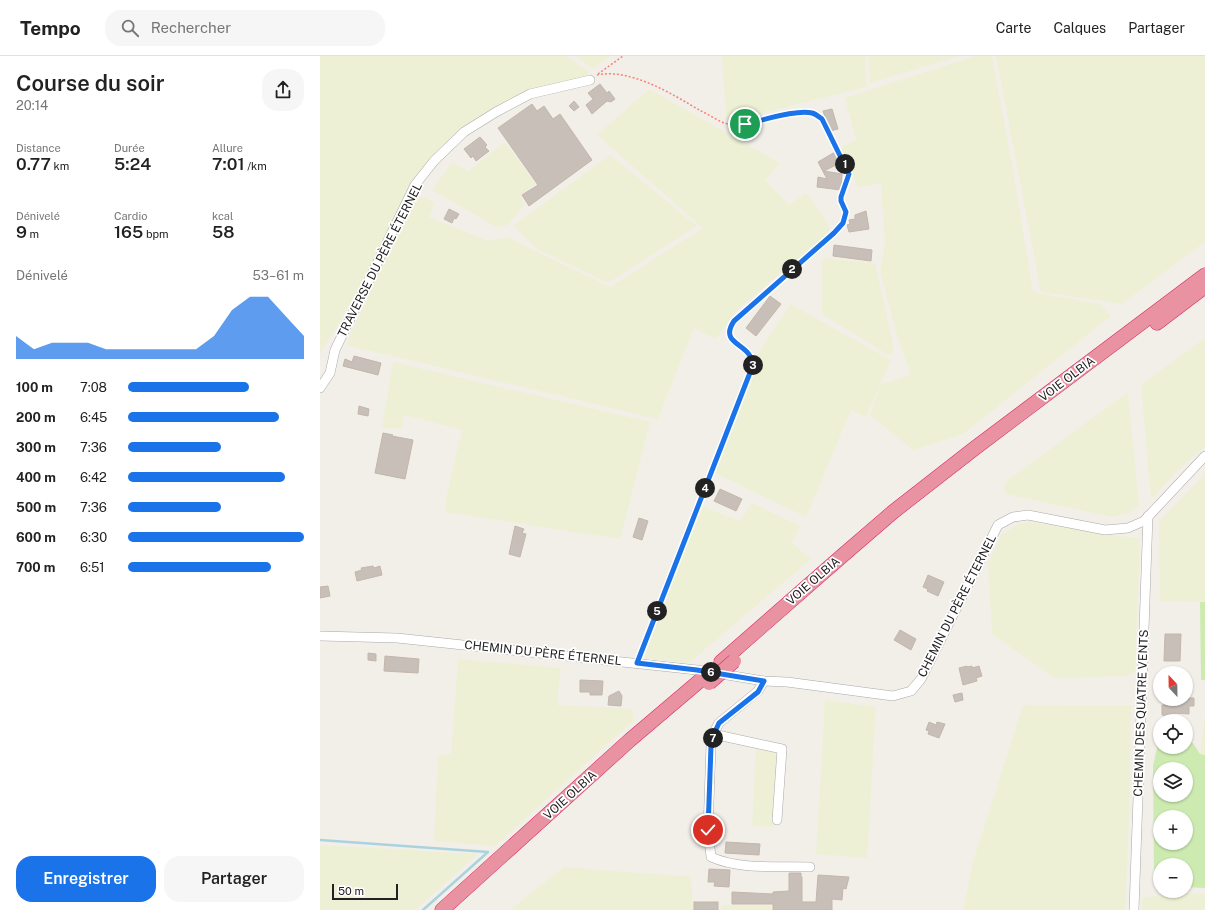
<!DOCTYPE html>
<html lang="fr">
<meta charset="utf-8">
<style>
:root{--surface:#fff;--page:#f6f6f6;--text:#222;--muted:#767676;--line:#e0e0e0;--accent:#1a73e8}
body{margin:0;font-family:"Public Sans",sans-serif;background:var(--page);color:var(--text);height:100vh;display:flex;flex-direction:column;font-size:15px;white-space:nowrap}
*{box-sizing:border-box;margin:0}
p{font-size:13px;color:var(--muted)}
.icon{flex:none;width:22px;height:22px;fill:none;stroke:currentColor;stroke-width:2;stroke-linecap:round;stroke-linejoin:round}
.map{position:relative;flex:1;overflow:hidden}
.drawer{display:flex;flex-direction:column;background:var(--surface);width:320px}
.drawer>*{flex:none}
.needle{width:26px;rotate:338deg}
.buttons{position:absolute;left:833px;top:610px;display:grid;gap:8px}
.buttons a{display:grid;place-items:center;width:40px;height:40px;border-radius:50%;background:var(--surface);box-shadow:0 1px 3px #0004;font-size:20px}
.scale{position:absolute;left:12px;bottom:10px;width:66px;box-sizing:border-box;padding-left:4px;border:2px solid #222;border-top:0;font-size:11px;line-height:14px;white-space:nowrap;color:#222;-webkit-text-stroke:3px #fff;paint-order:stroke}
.pin{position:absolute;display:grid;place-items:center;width:34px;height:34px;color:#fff;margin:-17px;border:2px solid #fff;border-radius:50%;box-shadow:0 1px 4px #0007}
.km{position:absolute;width:20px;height:20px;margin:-10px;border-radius:50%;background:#222;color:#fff;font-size:11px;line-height:20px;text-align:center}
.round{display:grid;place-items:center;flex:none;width:42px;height:42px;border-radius:16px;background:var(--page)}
.head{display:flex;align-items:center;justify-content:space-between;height:68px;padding:0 16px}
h1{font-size:22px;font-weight:600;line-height:30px}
.stats{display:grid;grid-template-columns:repeat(3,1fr);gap:6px;height:68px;padding:4px 16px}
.stats div{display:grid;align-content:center}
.stats b{font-size:17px;font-weight:600}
.stats small{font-size:11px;font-weight:400}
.stats p{font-size:11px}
.chart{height:112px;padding:8px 16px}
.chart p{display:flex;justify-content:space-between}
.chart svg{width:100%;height:72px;margin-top:4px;fill:var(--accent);opacity:.7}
.action{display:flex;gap:8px;margin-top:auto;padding:8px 16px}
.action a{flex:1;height:46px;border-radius:16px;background:var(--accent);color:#fff;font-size:16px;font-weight:600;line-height:46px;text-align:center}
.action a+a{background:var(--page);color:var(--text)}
ul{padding:0 16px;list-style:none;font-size:13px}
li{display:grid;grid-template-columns:64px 48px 1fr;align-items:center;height:30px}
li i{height:10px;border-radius:5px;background:var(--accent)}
header{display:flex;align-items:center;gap:24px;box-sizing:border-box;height:56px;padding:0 20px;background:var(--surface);border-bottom:1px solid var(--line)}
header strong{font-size:19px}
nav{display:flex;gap:22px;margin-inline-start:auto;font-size:14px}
.search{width:280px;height:36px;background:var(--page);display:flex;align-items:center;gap:10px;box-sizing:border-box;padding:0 14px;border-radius:16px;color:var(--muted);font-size:15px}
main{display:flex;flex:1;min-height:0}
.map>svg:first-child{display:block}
</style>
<header>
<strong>Tempo</strong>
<div class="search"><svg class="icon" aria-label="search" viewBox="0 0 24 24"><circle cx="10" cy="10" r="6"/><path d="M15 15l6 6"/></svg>Rechercher</div>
<nav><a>Carte</a><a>Calques</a><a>Partager</a></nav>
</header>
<main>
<section class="drawer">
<div class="head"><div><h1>Course du soir</h1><p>20:14</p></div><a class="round"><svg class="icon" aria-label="share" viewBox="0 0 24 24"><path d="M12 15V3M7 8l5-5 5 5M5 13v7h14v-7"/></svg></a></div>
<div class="stats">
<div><p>Distance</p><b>0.77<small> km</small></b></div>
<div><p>Durée</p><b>5:24</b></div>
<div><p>Allure</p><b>7:01<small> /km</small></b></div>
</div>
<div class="stats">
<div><p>Dénivelé</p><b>9<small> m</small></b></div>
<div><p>Cardio</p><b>165<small> bpm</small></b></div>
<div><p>kcal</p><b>58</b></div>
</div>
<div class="chart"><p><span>Dénivelé</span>53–61 m</p>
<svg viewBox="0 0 160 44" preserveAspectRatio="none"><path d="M0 44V30L10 38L20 34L30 34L40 34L50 38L60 38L70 38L80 38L90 38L100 38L110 30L120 14L130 6L140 6L150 18L160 30V44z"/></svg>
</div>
<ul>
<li><b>100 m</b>7:08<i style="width:69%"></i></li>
<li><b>200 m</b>6:45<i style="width:86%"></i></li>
<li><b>300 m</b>7:36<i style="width:53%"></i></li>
<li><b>400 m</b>6:42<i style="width:89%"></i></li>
<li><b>500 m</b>7:36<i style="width:53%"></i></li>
<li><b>600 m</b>6:30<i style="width:100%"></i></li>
<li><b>700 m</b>6:51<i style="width:81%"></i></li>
</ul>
<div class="action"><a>Enregistrer</a><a>Partager</a></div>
</section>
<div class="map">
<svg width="885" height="854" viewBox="0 0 885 854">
<rect width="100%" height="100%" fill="#f2efe9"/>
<g fill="#eef0d5">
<path d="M0,0H246L269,16L266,20L195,42L136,77L109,105L14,276L0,297Z"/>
<path d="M256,0H290L273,13Z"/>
<path d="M402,0H545L547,31L411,65L406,62Z"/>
<path d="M548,0H640L550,27Z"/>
<path d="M655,0H672L694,120L713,236L780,248L791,260L643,378L593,394L550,359L561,328L591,319L576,276L560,215L565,188L561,127L538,132L520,92L536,84L525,42Z"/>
<path d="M676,0H885V186L802,248L721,236Z"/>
<path d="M329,33L460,107L445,124L469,149L486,137L505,162L510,176L418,253L396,283L374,272L338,363L26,289L94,138L115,146L109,161L168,185L187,181L290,231L383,172L277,79Z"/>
<path d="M185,86L216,128L200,140L205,148L189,168L178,172L112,134L132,106L148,115Z"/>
<path d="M290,99L377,170L288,227L219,194L193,170Z"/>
<path d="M502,202L555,207L573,288V298L568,299L502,258Z"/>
<path d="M470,248L571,304L546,361L531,354L486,461L393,416L435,303Z"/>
<path d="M885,282V391L862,410L831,443L821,329Z"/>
<path d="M73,306L330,366L300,483L125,456L127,438L142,374L84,359L81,373L62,372Z"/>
<path d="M808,336L819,449L809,457L792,461L686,438L684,427Z"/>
<path d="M885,418V546L840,545L839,465Z"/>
<path d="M432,447L480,470L472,487L491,503L369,607L324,602L381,450L420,465Z"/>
<path d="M710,466L820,483L815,615L809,620L734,622L672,578L668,508L681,479L698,468Z"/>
<path d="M138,603L241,612L237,649L312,653L314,664L175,790L114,785L118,700L131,698Z"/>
<path d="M505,644L556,651L547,802L496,798Z"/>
<path d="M703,649L811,650L809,767L805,854H643L653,806Z"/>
<path d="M885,658V699L880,698Z"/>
<path d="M436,693L449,694L457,700L454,771L432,770Z"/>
<path d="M0,789L158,798L95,854H0Z"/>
<path d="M244,811L371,821L373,854H190Z"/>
<path d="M854,837L885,838V854H821L822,842Z"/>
<path d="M401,849L451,850V854H401Z"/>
</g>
<g fill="#cdebb0" fill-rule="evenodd">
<path d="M880,546H885V624H881Z"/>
<path d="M840,679V691H866V685L873,687L880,698L885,699V832L866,831V809H840V830L834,826L833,710ZM840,713H866V739H840ZM840,761H866V787H840Z"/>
</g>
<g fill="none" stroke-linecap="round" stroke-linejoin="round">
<path stroke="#aad3df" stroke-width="2.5" d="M0,784L168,796L103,854"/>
</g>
<g fill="#c7bfb8" stroke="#c4b6ab">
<path d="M280,28L287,37L289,35L295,43L291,46L287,45L272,58L266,49L273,43L268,37Z"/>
<path d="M254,45L259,51L254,55L249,50Z"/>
<path d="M212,48L217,55L224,50L233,63L240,58L272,104L209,150L202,139L218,129L178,72Z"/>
<path d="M512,53L518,73L510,75L503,55Z"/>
<path d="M160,81L167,89L165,91L169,95L156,105L153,100L151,102L144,93Z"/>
<path d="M515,96L520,107L504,115L522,118L521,134L497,131L498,121L507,123L498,106Z"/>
<path d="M129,153L139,158L136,163L134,162L132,167L124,163Z"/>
<path d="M546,155L549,173L529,176L527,169L530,168L529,164L535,163V159Z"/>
<path d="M514,189L552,194L551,205L513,200Z"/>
<path d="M450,240L461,248L436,280L426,272Z"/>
<path d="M34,300L61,307L58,319L23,310L25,303L32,306Z"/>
<path d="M39,350L49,353L48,360L38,358Z"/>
<path d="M63,377L73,379L72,380L93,384L85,423L55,417Z"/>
<path d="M400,433L422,443L416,455L394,445Z"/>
<path d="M319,462L328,465L322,484L313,481Z"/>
<path d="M195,470L204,473L202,477L206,478L200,501L189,498Z"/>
<path d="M53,510L54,512L60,510L62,519L37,525L35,516L42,514L41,512Z"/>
<path d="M608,519L624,526L618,540L607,535L608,533L603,531Z"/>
<path d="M8,530L10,540L0,542V531Z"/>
<path d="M580,574L596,583L591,594L574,584Z"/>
<path d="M845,578H861L860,605H844Z"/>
<path d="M48,597L56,598V605L48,604Z"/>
<path d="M65,600L99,603L98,617L64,615Z"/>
<path d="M647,610V611L652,610V612L659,610L662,620L656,622L657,625L643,629L639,612Z"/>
<path d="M260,624L283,625L282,639H270V636H260Z"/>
<path d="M299,635L302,640L301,650L288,649L289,640Z"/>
<path d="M642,637L643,644L635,646L633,639Z"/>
<path d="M866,642H874V650H869V658L854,657V665H844V659H842V649H852V643H866Z"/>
<path d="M609,666L616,669L617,666L625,668L619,682L608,678L609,675L606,674Z"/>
<path d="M406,786L440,788L439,799L405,797Z"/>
<path d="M389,813L410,814L409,831L394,830L395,826H388Z"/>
<path d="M469,817H481V821H482V846H496L498,819L529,821L526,833L523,832L522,844L512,843V854H453V848H412V836L453,838V836L469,835Z"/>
<rect x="374" y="846" width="24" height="8"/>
</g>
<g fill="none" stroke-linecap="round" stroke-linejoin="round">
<g stroke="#a9a9a9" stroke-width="10">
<g id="minor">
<path d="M0,332L10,317L15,294L95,129L114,105L144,76L176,56L210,38L270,24"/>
<path d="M0,580L77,582L377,614L444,625L467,626L573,640L591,635L601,623L678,469L693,461L708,459L785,474L808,472L824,465L885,400"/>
<path d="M444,625L438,635L399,667L393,678L391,690L388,774L391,801C420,814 458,810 490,811"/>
<path d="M393,678L462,693L457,764"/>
<path d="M814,854L828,460"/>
</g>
</g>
<g stroke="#dc2a67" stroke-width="15">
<g id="highway">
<path d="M837,267L883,232"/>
<path d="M401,606L522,500L573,456L655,392L885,219"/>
<path d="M122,854L310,684L383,622"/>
</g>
</g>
<g stroke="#fa8072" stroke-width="1.5" stroke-dasharray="2 2" stroke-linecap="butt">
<path d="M278,18L303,0"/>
<path d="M277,19C311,12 352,38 381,55C390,59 399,66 408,68C428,72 457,59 477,57C482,56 488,55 492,57C497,58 500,61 502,63L529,119L521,141V145L526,156L523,167L514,177L414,265C400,286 423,287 430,300C432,302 432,307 433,309L320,600"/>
</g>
<use href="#minor" stroke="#fff" stroke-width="9"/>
<use href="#highway" stroke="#e892a2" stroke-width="14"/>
<g stroke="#dc2a67" stroke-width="15" stroke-linecap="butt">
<path id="highway-bridge" d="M389,627L414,605"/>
</g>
<use href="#highway-bridge" stroke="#e892a2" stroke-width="14"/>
</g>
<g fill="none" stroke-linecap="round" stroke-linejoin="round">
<g stroke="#fff" stroke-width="8">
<path id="route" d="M388,774L391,690L394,678L399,667L438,636L444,625L377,614L317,607L433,309C432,307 432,302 430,300C423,287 400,286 414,265L514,177L523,167L526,156L521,145V141L529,118L502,63C499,61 496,58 492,57C477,53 441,65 425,68"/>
</g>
<use href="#route" stroke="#1a73e8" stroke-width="5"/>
</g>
<g text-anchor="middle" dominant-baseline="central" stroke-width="3.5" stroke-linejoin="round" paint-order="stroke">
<g font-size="12" fill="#222" stroke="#fff">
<text transform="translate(60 204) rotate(-63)">TRAVERSE DU PÈRE ÉTERNEL</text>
<text transform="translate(747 323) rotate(-37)">VOIE OLBIA</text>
<text transform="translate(493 525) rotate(-41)">VOIE OLBIA</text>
<text transform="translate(637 550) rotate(-63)">CHEMIN DU PÈRE ÉTERNEL</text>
<text transform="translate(223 597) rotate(6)">CHEMIN DU PÈRE ÉTERNEL</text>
<text transform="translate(821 657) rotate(-88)">CHEMIN DES QUATRE VENTS</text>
<text transform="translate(250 739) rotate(-42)">VOIE OLBIA</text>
</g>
</g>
</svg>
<div class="buttons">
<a><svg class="needle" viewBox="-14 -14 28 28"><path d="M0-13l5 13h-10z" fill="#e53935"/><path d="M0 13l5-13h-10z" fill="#767676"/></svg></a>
<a><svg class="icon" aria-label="locate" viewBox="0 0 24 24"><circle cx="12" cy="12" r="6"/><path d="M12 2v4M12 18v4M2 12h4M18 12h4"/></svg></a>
<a><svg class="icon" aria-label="layers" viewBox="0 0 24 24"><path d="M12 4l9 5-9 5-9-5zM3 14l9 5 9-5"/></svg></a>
<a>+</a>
<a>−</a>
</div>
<div class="scale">50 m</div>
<div class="pin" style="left:425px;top:68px;background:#1e9e55"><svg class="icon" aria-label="arrive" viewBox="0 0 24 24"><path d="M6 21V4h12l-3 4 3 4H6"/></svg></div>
<div class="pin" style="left:388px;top:774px;background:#d93025"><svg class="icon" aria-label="check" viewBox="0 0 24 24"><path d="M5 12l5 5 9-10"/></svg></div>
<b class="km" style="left:525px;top:108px">1</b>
<b class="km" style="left:472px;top:213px">2</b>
<b class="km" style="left:433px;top:309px">3</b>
<b class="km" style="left:385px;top:432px">4</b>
<b class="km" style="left:337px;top:555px">5</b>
<b class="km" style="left:391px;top:616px">6</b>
<b class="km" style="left:393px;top:682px">7</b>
</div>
</main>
